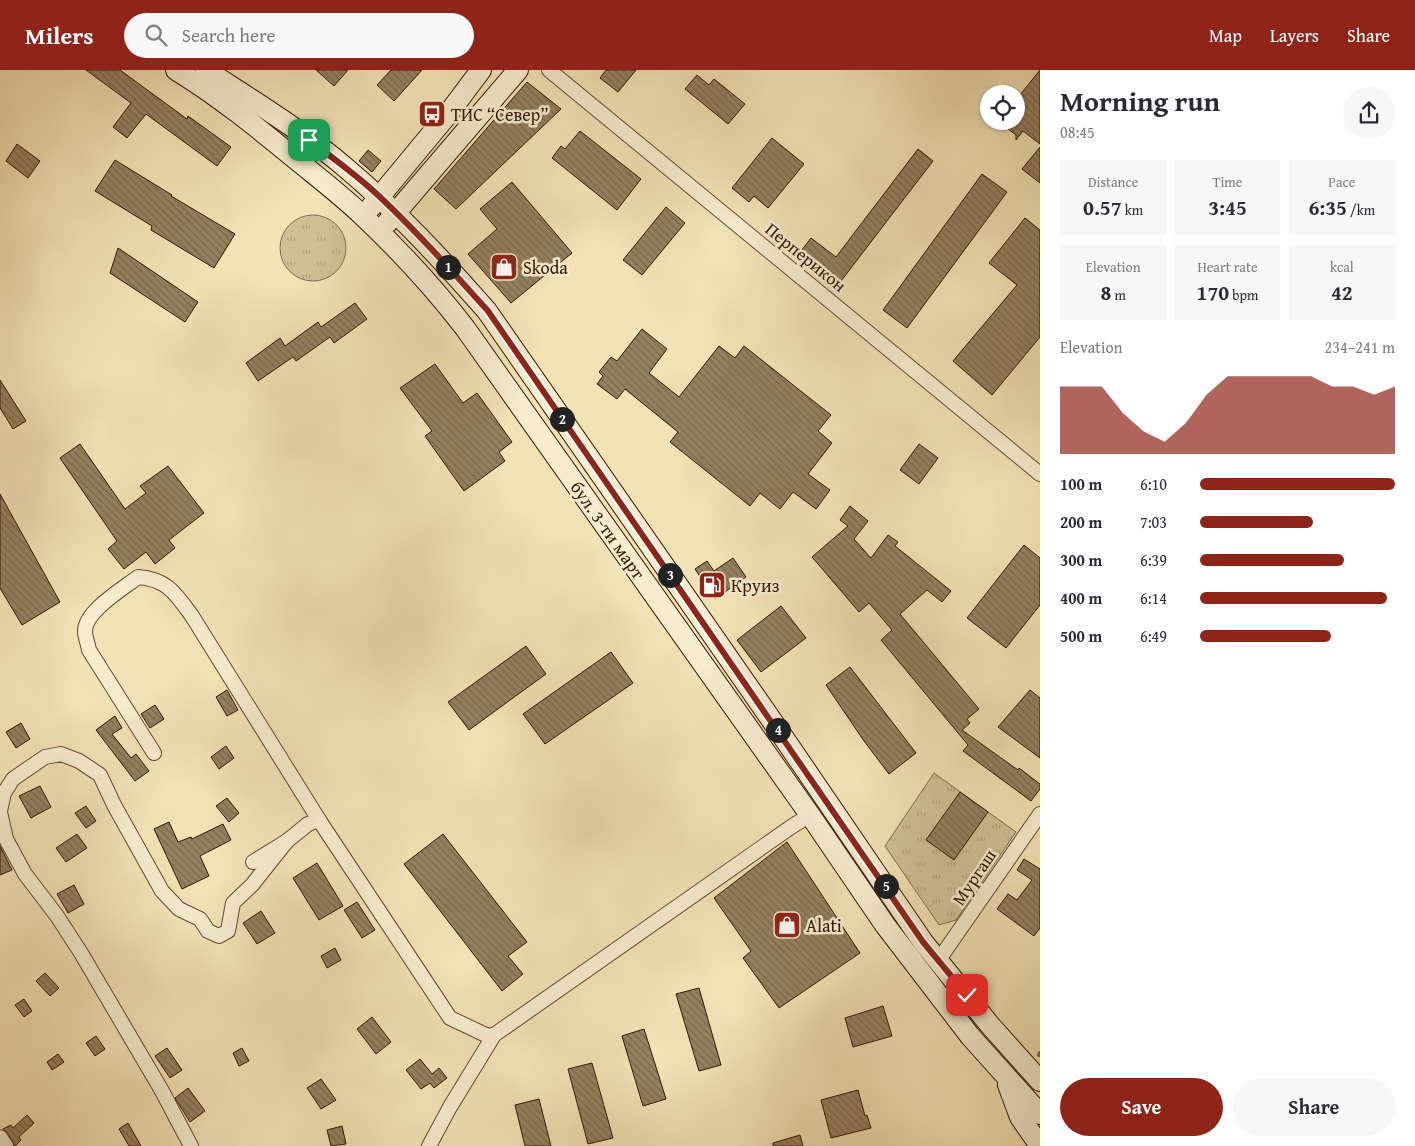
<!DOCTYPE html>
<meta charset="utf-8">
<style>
:root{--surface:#fff;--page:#f7f7f7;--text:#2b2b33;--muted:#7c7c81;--accent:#8f2418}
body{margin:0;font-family:"Gentium Book Plus",serif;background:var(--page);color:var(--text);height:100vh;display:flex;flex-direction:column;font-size:19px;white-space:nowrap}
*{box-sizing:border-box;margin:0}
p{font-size:16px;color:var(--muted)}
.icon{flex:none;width:28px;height:28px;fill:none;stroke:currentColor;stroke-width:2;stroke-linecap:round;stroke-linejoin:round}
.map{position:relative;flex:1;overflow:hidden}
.side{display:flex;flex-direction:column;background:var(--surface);width:375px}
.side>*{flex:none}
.fabs{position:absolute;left:980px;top:15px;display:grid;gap:10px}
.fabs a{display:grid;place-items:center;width:45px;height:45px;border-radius:50%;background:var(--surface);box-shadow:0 1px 4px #0004;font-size:25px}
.pin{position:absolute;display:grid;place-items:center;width:42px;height:42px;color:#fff;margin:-21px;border-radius:10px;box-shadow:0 2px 8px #0006}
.km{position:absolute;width:25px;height:25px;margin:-12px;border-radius:50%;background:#222;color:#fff;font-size:14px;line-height:25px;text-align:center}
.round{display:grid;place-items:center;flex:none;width:52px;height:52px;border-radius:26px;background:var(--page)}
.headline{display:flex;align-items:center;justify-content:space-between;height:85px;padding:0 20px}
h1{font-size:28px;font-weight:800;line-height:38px}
.stats{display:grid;grid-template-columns:repeat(3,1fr);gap:8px;height:85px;padding:5px 20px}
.stats div{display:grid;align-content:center;border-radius:0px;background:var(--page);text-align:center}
.stats b{font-size:21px;font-weight:800}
.stats small{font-size:14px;font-weight:400}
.stats p{font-size:14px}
.chart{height:140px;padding:10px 20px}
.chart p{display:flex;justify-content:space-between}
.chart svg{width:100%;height:90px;margin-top:5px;fill:var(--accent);opacity:.7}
.cta{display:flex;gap:10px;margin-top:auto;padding:10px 20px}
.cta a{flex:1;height:58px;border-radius:30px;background:var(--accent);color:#fff;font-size:20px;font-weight:800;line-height:58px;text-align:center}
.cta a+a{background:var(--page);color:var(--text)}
ul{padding:0 20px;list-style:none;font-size:16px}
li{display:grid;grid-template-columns:80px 60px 1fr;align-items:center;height:38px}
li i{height:12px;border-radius:6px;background:var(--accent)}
header{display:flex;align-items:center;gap:30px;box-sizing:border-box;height:70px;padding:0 25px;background:var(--accent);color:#fff}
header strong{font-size:24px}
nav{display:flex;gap:28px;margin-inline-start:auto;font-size:18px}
.search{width:350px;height:45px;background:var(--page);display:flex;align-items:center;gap:12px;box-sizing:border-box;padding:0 18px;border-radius:28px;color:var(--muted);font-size:19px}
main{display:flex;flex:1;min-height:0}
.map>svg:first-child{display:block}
</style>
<header>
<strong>Milers</strong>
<div class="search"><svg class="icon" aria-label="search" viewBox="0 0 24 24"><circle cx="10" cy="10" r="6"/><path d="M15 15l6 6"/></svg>Search here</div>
<nav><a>Map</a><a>Layers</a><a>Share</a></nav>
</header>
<main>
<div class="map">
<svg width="1040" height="1076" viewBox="0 0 1040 1076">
<defs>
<pattern id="grass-tufts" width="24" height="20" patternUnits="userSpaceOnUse" patternTransform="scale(1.25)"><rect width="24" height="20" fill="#d1c096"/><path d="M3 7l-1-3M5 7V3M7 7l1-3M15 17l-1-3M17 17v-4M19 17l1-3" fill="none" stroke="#b4a480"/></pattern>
<pattern id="building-back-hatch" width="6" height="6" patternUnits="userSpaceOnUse" patternTransform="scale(1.25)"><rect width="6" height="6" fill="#958160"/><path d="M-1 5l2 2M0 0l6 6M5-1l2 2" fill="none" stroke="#7a694d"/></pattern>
</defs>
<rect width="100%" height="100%" fill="#f2e2b4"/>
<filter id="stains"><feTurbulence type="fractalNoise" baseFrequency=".004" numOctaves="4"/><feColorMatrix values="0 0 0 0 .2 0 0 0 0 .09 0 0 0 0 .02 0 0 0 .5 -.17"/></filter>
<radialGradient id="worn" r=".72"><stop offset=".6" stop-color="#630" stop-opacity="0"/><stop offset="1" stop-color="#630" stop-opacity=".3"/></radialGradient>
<g fill="url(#grass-tufts)" stroke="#816c4e">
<circle cx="313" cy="178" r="33"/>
<path d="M934,703L1016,762L956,850L939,855L885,776Z"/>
</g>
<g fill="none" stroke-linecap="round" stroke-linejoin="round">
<path stroke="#7d684b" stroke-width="4" d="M1039,985L1040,983"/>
</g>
<g fill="url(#building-back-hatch)" stroke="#311806">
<path d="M86,0H120L187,49L188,46L231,77L217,96L146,44L127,68L113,57L131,33Z"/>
<path d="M316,0H348L334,16Z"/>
<path d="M391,0H422L394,31L377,15Z"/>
<path d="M606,0H636L618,22L600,8Z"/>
<path d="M1040,0V74L1023,61L1016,70V65L998,51H1016V30Z"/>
<path d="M697,5L709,15L714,9L745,34L728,54L685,19Z"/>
<path d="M527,12L561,39L456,139L434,119Z"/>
<path d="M580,61L641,109L617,140L552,88L561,76L565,79Z"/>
<path d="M772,68L804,94L768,138L754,126L749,132L732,118Z"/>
<path d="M17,74L40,91L28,108L6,91Z"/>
<path d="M1040,77V113L1022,99Z"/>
<path d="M918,79L933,91L838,215L798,185L811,168L836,187Z"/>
<path d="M368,80L381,91L372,102L359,91Z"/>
<path d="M115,90L172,125L171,126L235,164L214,198L151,160L152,156L95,121Z"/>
<path d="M982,104L1007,122L907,258L883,240Z"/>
<path d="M512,112L572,183L511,233L468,184L497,159L480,139Z"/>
<path d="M666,137L685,153L642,205L623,190Z"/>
<path d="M1025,148L1040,160V267L992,325L953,291L1017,215L989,193Z"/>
<path d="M118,178L198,232L185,252L110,203Z"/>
<path d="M355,233L367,249L334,273L330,267L296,291L293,287L258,311L246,293L280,268L285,276L318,252L321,257Z"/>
<path d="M642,259L667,279L649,303L679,327L719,276L735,288L744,276L831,345L818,361L832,373L808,404L830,420L816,439L793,422L780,439L760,423L750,436L670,372L678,362L625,319L617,329L597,314L603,306L599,302L611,287L617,291Z"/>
<path d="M435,294L463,333L477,323L512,372L499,382L505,391L464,421L425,366L432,361L400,318Z"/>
<path d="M0,310L26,351L13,359L0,338Z"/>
<path d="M80,374L125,439L146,423L140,416L168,396L204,443L169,470L175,478L155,494L146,482L124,499L108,479L117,471L60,388Z"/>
<path d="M919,374L938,388L919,414L900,400Z"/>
<path d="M0,424L60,532L22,555L0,518Z"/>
<path d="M850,436L868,451L854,469L871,488L888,465L898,472L895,476L951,521L942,532L927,520L900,544L979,639L967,649L970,653L962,660L1018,700L1019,698L1040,714V719L1031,731L963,681L968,675L881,570L892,560L869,533L859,542L812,487L848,456L840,450Z"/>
<path d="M1024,475L1040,488V535L1006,578L967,548Z"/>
<path d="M733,488L746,507L715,529L695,499L707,491L714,501Z"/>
<path d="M781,536L806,568L761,602L737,570Z"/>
<path d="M526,576L546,604L469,660L448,632Z"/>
<path d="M611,582L633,613L545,674L523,644Z"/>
<path d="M850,597L916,683L889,704L864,671L826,615Z"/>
<path d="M227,620L238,640L227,646L216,627Z"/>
<path d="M1030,620L1040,628V688L998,657Z"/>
<path d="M155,635L164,649L150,658L141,644Z"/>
<path d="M115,646L122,658L112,664L131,688L136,684L149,701L135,711L96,660Z"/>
<path d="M21,653L30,669L16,678L6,662Z"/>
<path d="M226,676L234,688L219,699L211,687Z"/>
<path d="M40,716L51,737L31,748L19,726Z"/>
<path d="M960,722L988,742L954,790L926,770Z"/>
<path d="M227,728L239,743L229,752L216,736Z"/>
<path d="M86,736L96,751L86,758L75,743Z"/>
<path d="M169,752L178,772L191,767L192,769L223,754L231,770L200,786L209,806L182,819L154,759Z"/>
<path d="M77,764L87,778L66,792L56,778Z"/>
<path d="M443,764L527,872L508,886L523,904L502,921L404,794Z"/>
<path d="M787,772L860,883L779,938L743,888L751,881L714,828Z"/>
<path d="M0,776L12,800L0,805Z"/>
<path d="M1024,789L1040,799V858L1034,866L997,839L1008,824L1017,830L1032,810L1017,800Z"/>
<path d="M317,793L343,836L319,850L293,808Z"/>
<path d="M74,815L84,834L68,843L57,824Z"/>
<path d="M357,832L375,860L362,868L344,840Z"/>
<path d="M261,841L275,863L257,874L243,853Z"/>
<path d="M335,878L341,890L327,898L321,886Z"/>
<path d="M45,903L59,918L50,926L36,911Z"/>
<path d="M699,918L721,995L699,1001L676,924Z"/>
<path d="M24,929L32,941L24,947L15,935Z"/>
<path d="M883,936L892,966L853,977L845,948Z"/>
<path d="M372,947L391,972L376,984L357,959Z"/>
<path d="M644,959L666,1029L643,1036L622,966Z"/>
<path d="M96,966L105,979L95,986L86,973Z"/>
<path d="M167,978L182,1000L170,1008L155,986Z"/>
<path d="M242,978L249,991L239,996L233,983Z"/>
<path d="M58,984L64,992L52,1000L47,992Z"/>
<path d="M420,989L432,1004L439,998L447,1008L434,1018L430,1013L421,1019L406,1000Z"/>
<path d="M592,993L613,1068L588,1074L568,999Z"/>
<path d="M321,1009L336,1030L321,1039L307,1018Z"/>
<path d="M188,1018L205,1041L190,1052L175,1028Z"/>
<path d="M858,1020L865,1046L867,1045L871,1058L831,1068L821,1030Z"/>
<path d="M539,1029L551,1076H525L515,1035Z"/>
<path d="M27,1045L34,1053L19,1067L21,1070L15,1076L7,1062L3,1059L11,1055L13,1058Z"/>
<path d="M128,1053L141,1076H129L119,1059Z"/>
<path d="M342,1056L346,1074L331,1076L327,1060Z"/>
<path d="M800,1065L803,1076H773V1073Z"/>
</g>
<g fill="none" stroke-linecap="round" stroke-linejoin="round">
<g stroke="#614a32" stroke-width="16">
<g id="street">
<path d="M549,0L1040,404"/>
<path d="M154,683L89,580C88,574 85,567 85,561C85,541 124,518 138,507C167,509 176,524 192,546L319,750L450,948L488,966L494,965"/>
<path d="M0,741L4,723L13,709L45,687L61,684L79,691L100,705L114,735L162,821L179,839L200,849L208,861L219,866L228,861L233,833L252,815L287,771"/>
<path d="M0,742L6,769L25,804L57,846L81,883L162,1021L191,1076"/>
<path d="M253,792L287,771L308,754L319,750"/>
<path d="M938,891L1040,744"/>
<path d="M0,1067L6,1076"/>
<path d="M429,1076L450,1037L494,965L791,757L810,745"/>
</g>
</g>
<g stroke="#311806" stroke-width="22">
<g id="secondary">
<path d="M176,0C220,27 259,59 298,91C320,109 342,126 362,145C398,179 435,219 465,258L810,745L885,855L970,966L1040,1044"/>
<path d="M206,0C253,31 303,61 346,98C397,141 443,191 487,241L775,655L923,872L989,954L1040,1011"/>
<path d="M371,137L448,44L481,0"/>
<path d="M387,153L518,0"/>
<path d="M1008,1015L1020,1047L1040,1076"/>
</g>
</g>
<use href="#street" stroke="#f7ecce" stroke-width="14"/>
<use href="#secondary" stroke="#f7ecce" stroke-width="20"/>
</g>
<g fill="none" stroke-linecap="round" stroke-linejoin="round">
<g stroke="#fff" stroke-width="10">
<path id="route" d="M309,70C333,88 358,106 380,127C418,163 453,202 488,241L923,872L967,925"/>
</g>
<use href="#route" stroke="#8f2418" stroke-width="6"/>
</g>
<defs>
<g id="bus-square" transform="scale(1.4375)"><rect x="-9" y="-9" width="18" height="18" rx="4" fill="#8f2418" stroke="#f7ecce"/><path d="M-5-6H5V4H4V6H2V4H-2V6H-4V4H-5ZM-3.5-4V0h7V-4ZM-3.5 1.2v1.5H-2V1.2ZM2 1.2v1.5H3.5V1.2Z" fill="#fff"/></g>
<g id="shop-square" transform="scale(1.4375)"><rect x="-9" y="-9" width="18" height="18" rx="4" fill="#8f2418" stroke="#f7ecce"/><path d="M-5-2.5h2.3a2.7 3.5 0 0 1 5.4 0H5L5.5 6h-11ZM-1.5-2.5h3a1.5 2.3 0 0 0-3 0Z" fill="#fff"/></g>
<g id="fuel-square" transform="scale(1.4375)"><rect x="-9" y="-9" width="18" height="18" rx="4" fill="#8f2418" stroke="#f7ecce"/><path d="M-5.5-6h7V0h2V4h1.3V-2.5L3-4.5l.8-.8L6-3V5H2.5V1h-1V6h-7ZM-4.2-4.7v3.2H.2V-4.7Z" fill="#fff"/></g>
</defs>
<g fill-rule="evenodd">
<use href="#bus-square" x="432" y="44"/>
<use href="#shop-square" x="504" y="197"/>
<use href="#fuel-square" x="712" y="515"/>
<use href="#shop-square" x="787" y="855"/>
</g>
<g text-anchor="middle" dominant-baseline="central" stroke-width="5" stroke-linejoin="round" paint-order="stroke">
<g font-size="18" fill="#311806" stroke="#f7ecce" text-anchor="start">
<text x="451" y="44">ТИС “Север”</text>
<text x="523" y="197">Skoda</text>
<text x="731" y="515">Круиз</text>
<text x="806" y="855">Alati</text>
</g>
<g font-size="18" fill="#311806" stroke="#f7ecce">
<text transform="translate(806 187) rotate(39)">Перперикон</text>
<text transform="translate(608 460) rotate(55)">бул. 3-ти март</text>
<text transform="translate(974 807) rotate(-56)">Мургаш</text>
</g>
</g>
<rect width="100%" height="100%" filter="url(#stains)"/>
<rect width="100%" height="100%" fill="url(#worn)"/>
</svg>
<div class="fabs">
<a><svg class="icon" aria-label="locate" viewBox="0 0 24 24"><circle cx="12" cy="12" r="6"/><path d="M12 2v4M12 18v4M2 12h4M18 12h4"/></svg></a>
</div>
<div class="pin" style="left:309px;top:70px;background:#1e9e55"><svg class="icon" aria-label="arrive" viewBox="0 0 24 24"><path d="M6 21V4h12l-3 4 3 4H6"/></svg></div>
<div class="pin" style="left:967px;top:925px;background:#d93025"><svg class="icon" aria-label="check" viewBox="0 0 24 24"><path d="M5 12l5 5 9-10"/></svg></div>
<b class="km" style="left:448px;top:197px">1</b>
<b class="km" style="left:562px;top:349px">2</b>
<b class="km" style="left:670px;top:505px">3</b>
<b class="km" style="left:778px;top:660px">4</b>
<b class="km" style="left:886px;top:816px">5</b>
</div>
<section class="side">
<div class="headline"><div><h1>Morning run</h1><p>08:45</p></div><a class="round"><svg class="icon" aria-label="share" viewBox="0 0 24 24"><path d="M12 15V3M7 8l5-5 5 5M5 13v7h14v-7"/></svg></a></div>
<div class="stats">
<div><p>Distance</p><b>0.57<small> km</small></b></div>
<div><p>Time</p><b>3:45</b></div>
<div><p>Pace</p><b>6:35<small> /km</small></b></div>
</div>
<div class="stats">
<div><p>Elevation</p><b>8<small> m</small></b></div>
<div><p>Heart rate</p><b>170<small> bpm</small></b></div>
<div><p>kcal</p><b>42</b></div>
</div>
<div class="chart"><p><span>Elevation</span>234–241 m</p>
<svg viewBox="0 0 160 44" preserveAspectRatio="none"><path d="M0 44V11L10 11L20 11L30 24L40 33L50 38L60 29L70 15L80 6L90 6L100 6L110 6L120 6L130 11L140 11L150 15L160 11V44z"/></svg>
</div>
<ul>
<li><b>100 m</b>6:10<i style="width:100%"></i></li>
<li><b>200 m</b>7:03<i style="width:58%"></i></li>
<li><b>300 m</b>6:39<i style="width:74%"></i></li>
<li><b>400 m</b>6:14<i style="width:96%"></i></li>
<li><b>500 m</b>6:49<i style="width:67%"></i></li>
</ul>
<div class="cta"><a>Save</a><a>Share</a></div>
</section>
</main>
